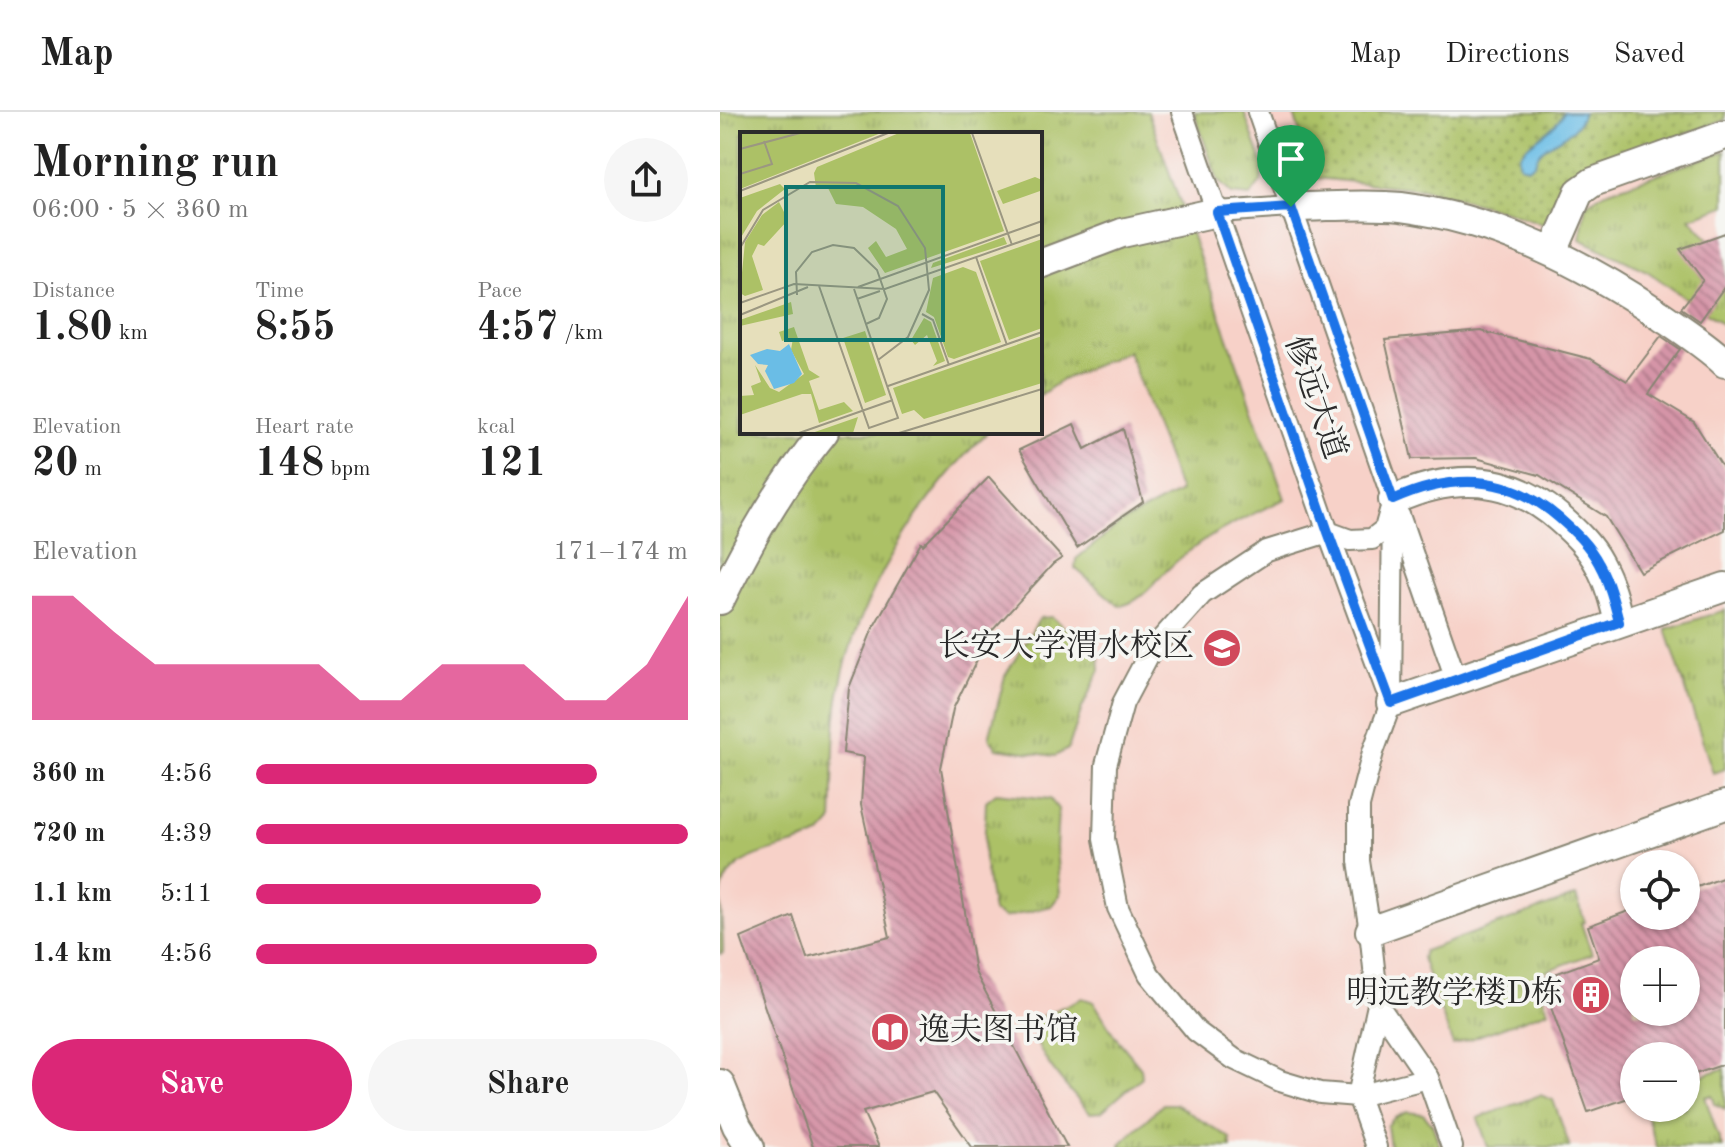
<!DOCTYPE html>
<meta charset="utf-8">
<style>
:root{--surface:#fff;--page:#f6f6f6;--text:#222;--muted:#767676;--line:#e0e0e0;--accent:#db2777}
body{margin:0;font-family:"Old Standard TT","Noto Serif SC",serif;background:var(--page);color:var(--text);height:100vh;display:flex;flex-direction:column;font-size:30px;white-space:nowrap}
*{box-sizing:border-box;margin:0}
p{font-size:26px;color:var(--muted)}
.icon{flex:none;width:44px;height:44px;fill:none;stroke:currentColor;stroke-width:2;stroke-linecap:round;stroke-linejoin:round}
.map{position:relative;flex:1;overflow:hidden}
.panel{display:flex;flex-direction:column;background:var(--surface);width:720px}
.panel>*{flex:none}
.tools{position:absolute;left:900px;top:738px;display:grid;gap:16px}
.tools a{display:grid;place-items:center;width:80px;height:80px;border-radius:50%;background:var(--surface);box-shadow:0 2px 6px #0004;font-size:40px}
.pin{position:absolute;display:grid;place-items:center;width:68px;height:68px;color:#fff;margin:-82px -34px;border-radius:50% 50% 50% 0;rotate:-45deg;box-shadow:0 0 8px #0007}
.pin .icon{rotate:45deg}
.round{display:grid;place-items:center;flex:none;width:84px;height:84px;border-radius:42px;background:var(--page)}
.headline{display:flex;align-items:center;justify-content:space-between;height:136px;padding:0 32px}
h1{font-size:44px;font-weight:700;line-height:60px}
.stats{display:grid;grid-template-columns:repeat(3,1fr);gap:12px;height:136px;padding:8px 32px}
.stats div{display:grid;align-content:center}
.stats b{font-size:40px;font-weight:700}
.stats small{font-size:22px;font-weight:400}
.stats p{font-size:22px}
.chart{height:224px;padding:16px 32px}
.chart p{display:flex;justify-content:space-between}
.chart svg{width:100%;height:144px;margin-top:8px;fill:var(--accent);opacity:.7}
.cta{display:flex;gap:16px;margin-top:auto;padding:16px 32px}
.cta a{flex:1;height:92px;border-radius:48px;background:var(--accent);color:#fff;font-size:32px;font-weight:700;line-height:92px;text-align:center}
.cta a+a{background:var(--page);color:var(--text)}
ul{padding:0 32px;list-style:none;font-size:26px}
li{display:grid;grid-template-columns:128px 96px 1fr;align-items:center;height:60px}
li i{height:20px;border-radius:10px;background:var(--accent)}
header{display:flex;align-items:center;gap:48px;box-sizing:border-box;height:112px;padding:0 40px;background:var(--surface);border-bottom:2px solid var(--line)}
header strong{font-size:38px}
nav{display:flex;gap:44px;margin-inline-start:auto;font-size:28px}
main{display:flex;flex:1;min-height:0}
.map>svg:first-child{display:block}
</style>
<header>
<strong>Map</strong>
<nav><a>Map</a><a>Directions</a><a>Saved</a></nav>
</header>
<main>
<section class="panel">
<div class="headline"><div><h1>Morning run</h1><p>06:00 · 5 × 360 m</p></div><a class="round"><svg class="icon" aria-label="share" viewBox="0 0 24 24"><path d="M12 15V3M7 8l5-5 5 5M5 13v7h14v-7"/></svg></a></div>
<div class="stats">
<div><p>Distance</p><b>1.80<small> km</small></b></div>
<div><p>Time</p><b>8:55</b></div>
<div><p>Pace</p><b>4:57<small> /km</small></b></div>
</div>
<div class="stats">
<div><p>Elevation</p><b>20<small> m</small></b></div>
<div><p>Heart rate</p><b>148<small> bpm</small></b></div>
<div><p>kcal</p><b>121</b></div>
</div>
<div class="chart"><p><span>Elevation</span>171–174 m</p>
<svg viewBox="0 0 160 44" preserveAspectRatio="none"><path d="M0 44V6L10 6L20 17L30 27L40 27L50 27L60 27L70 27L80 38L90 38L100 27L110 27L120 27L130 38L140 38L150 27L160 6V44z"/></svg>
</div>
<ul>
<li><b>360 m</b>4:56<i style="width:79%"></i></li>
<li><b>720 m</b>4:39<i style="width:100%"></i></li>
<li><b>1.1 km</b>5:11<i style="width:66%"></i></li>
<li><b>1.4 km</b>4:56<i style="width:79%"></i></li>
</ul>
<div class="cta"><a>Save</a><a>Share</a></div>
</section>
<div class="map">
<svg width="1005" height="1035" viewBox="0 0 1005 1035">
<defs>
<pattern id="grass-tufts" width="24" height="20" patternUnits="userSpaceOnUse" patternTransform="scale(2)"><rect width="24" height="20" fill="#acc166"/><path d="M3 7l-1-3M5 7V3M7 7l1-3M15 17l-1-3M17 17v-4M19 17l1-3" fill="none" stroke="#8c9d54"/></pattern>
<pattern id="park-dots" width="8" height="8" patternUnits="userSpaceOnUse" patternTransform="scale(2)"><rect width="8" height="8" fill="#acc166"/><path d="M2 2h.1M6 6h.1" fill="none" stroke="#8c9d54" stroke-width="1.8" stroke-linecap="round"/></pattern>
<pattern id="building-back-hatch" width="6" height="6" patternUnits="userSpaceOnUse" patternTransform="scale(2)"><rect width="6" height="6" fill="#d695a8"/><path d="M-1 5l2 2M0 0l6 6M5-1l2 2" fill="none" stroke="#ae7a89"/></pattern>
</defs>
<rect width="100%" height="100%" fill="#f6f6f2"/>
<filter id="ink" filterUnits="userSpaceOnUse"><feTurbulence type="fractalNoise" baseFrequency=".0125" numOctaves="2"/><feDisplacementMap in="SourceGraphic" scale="16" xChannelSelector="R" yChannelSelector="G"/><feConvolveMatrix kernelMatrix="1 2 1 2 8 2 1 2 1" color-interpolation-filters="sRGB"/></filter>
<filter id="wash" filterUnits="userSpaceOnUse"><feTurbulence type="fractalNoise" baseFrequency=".006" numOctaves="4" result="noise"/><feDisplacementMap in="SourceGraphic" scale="32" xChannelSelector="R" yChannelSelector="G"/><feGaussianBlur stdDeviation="1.8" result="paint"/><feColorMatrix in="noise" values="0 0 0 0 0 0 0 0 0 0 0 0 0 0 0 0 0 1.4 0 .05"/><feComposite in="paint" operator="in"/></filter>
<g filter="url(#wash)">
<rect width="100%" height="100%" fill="#e6dfbb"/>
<path fill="#f7d1c8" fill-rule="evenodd" d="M0,0H1005V1035H0ZM22,22H320V320H22ZM914,752H966V804H914ZM914,848H966V900H914ZM914,944H966V996H914Z"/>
<g fill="url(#grass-tufts)" stroke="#6c7648" stroke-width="2">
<path d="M0,0H428L565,387C524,406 480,425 447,458C432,473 420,491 399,494L355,456L356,447L402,410L460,380L408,239L342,268L320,283V22H22V320H268C201,383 137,485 120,576C112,615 114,669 112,710C108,714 104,720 99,723C65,741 6,736 1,785C0,804 4,823 3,841L0,842Z"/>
<path d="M474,0H524L543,53L541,70L530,84L512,82L498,69Z"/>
<path d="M1005,39V94L970,106L1005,145L1004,213L927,159L860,127L866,92L886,80Z"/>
<path d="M1005,498V657L993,661L946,517Z"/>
<path d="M332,505L379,545L380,558L362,596L348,637L335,644L277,636L269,626L285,564L320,506Z"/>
<path d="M276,681L330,687L338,697L336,736L340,783L331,794L284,806L273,800L264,747L266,689Z"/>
<path d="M856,784L865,810L861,811L872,842L815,863L828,899L733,933L702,846L704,839Z"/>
<path d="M362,886L374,890L394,923L421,956L422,965L381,1000L370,1001C351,980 309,938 314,908Z"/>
<path d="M1005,956V997L995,992L992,983L985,985L1002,1035H937L924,996H966V969Z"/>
<path d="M820,983L833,988L850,1035H768L758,1006Z"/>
<path d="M443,992H455L510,1026L511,1035H400V1032Z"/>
<path d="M687,1000L703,1002L712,1012L720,1035H670L667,1014L674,1006Z"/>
</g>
<path fill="url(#park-dots)" stroke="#6c7648" stroke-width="2" d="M573,0H1005V8L851,62L830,108L822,112L786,99L703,77L596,66Z"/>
<path fill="#6abde6" stroke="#4a7488" stroke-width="2" d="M844,0H863C855,30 821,26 815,51L807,56L800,53C799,48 797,46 801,41C812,26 832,22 844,0Z"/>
<g id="blocks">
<g fill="url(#building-back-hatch)" fill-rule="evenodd">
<path d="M1005,121V174L980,209L961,196L983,168L960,137Z"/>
<path d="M761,219L871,247L907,269L941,224L960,237L928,282L974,310L1005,359V418L920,460L886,405L819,363L756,346L692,347L665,228Z"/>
<path d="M354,312L365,337L403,317L423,390L357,436L299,338Z"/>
<path d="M269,365L342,446L333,452L270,521L233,597L221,656L255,860L347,1035H252L213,980L143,1000L159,1035H93L21,826L73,804L87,846L170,825L141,693L144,645L123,641L129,576L153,516L201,431L203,433Z"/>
<path d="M1005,765V952L966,965V944H914V984L868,1000L821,867L879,846L868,814L914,797V804H966V779ZM914,848H966V900H914Z"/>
</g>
</g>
</g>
<g filter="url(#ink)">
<use href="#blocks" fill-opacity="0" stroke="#888573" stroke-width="2"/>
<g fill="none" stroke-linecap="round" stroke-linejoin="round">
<g stroke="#888573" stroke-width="24">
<g id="pedestrian">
<path d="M462,0L608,420L666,577"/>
<path d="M538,0L673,388L671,591L653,640L639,694V749L650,819L658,893L638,984L656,1035"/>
<path d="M497,100L571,95"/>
<path d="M670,399L665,417L652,427L630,428L608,420L547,439L482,482L430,540L403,591L386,653L384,727L398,796L429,862L476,919L514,947L560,969L600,981L638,984L708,966"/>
<path d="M679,403L736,567"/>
<path d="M658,893L708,966L732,1035"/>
</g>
</g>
<g stroke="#888573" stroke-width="32">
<g id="minor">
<path d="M571,95C607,95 645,91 681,95C776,107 863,151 942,204C964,219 986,233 1005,251"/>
<path d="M833,140L859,80L873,70L1005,23"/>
<path d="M320,152L402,121L497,100"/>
<path d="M673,388C733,361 789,362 839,406C855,420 869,433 879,452C889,470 894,490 899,510"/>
<path d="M0,488C30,427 61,373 104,320"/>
<path d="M671,591L1005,475"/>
<path d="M650,819L1005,693"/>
<path d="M0,972L17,1014L30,1035"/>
</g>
</g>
<use href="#pedestrian" stroke="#fff" stroke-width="20"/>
<use href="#minor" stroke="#fff" stroke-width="28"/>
</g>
</g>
<g fill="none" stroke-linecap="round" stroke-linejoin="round" filter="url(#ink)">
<g stroke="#fff" stroke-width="16">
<path id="route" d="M571,95L673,388C732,361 789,362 839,406C855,420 869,433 879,452C889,470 894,490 899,510L671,591L608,420L497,100Z"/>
</g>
<use href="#route" stroke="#1a73e8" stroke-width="10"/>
</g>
<defs>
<g id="university-disc" transform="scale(2)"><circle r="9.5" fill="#d1495b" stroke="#f6f6f2"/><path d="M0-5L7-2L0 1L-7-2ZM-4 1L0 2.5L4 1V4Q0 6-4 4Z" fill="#fff"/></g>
<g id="building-disc" transform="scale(2)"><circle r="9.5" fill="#d1495b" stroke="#f6f6f2"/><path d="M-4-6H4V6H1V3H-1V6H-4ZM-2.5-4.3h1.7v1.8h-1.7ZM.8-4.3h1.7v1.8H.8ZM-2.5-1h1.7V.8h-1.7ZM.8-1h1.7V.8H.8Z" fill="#fff"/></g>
<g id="library-disc" transform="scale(2)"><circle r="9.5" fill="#d1495b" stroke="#f6f6f2"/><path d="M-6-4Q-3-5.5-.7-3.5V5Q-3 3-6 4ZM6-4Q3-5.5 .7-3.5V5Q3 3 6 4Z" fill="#fff"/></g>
</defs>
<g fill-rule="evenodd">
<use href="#university-disc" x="502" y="536"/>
<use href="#building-disc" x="871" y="883"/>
<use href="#library-disc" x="170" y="920"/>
</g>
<g text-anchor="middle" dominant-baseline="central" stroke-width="7" stroke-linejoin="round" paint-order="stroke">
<g font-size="32" fill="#2b2b2b" stroke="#f6f6f2">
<text transform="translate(594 286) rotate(71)">修远大道</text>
</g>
<g font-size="32" fill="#2b2b2b" stroke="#f6f6f2" text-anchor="end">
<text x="474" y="536">长安大学渭水校区</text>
<text x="843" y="883">明远教学楼D栋</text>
<text x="198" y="920" text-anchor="start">逸夫图书馆</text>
</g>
</g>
<g transform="translate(20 20)">
<rect width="302" height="302" fill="#e6dfbb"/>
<path d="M0,1H141L0,57ZM159,1H230L264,99L145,141L128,116L136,109L146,125L167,117L156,97L123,75L96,72L88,56H76L74,41L77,35ZM295,45L302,48L300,59L263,72L257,59ZM40,52L45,57L17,79L0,107V66ZM39,70L48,88L24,114L18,112L12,124L23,158L5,164L0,161L5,110L22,83ZM264,105L267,112L191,136L193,131ZM302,107V196L269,208L240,129ZM51,170L53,182L0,194V188ZM184,186L191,190L205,229L193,234L197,229L187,203L175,213L171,208ZM54,195L69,238L80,245L69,249L79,278L104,270L113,279L79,291L71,262H62L0,283V264L14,263L11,254L21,250L15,233L30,256L39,260L64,242L51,218L53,206L42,209L39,200ZM125,199L146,263L125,271L103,206ZM302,204V251L184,287L174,278L162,282L153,256ZM118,285L113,301H72Z" fill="#acc166"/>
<path d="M223,135L236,140L261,210L214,227L208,225L194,185L186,180L193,146Z" fill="#acc166"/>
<path d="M49,212L62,242L54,251L34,257L25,239L28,233L18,232L10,223L27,217L40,219Z" fill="#6abde6"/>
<path fill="none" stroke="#9b9781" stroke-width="2" d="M232,1L272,113M0,17L60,1M0,42L32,32L24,9M0,59L148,1M0,116L23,78L70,50L116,51L158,74L185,116L189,158L168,205L138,228M236,125L267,213M79,154L129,296L158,286L114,157M118,155L302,89M57,163L56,140L72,120L93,113L114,116L137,138L147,167L139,186L126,192M117,167L140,159M0,171L54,152L145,157L302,102M182,182L193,188L209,233M0,183L68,155M148,254L302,200M59,301L153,268M159,301L302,257"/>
<path fill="#0f766e" fill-opacity="0.15" stroke="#0f766e" stroke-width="4" d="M46,55H203V208H46Z"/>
<rect width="302" height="302" fill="none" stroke="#2b2b2b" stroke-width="4"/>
</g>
</svg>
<div class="tools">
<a><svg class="icon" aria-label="locate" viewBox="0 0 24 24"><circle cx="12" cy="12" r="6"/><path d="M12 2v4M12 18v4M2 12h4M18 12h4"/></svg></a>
<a>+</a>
<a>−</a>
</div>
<div class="pin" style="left:571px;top:95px;background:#1e9e55"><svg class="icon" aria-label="arrive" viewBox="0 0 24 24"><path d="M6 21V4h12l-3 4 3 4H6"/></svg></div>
</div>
</main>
